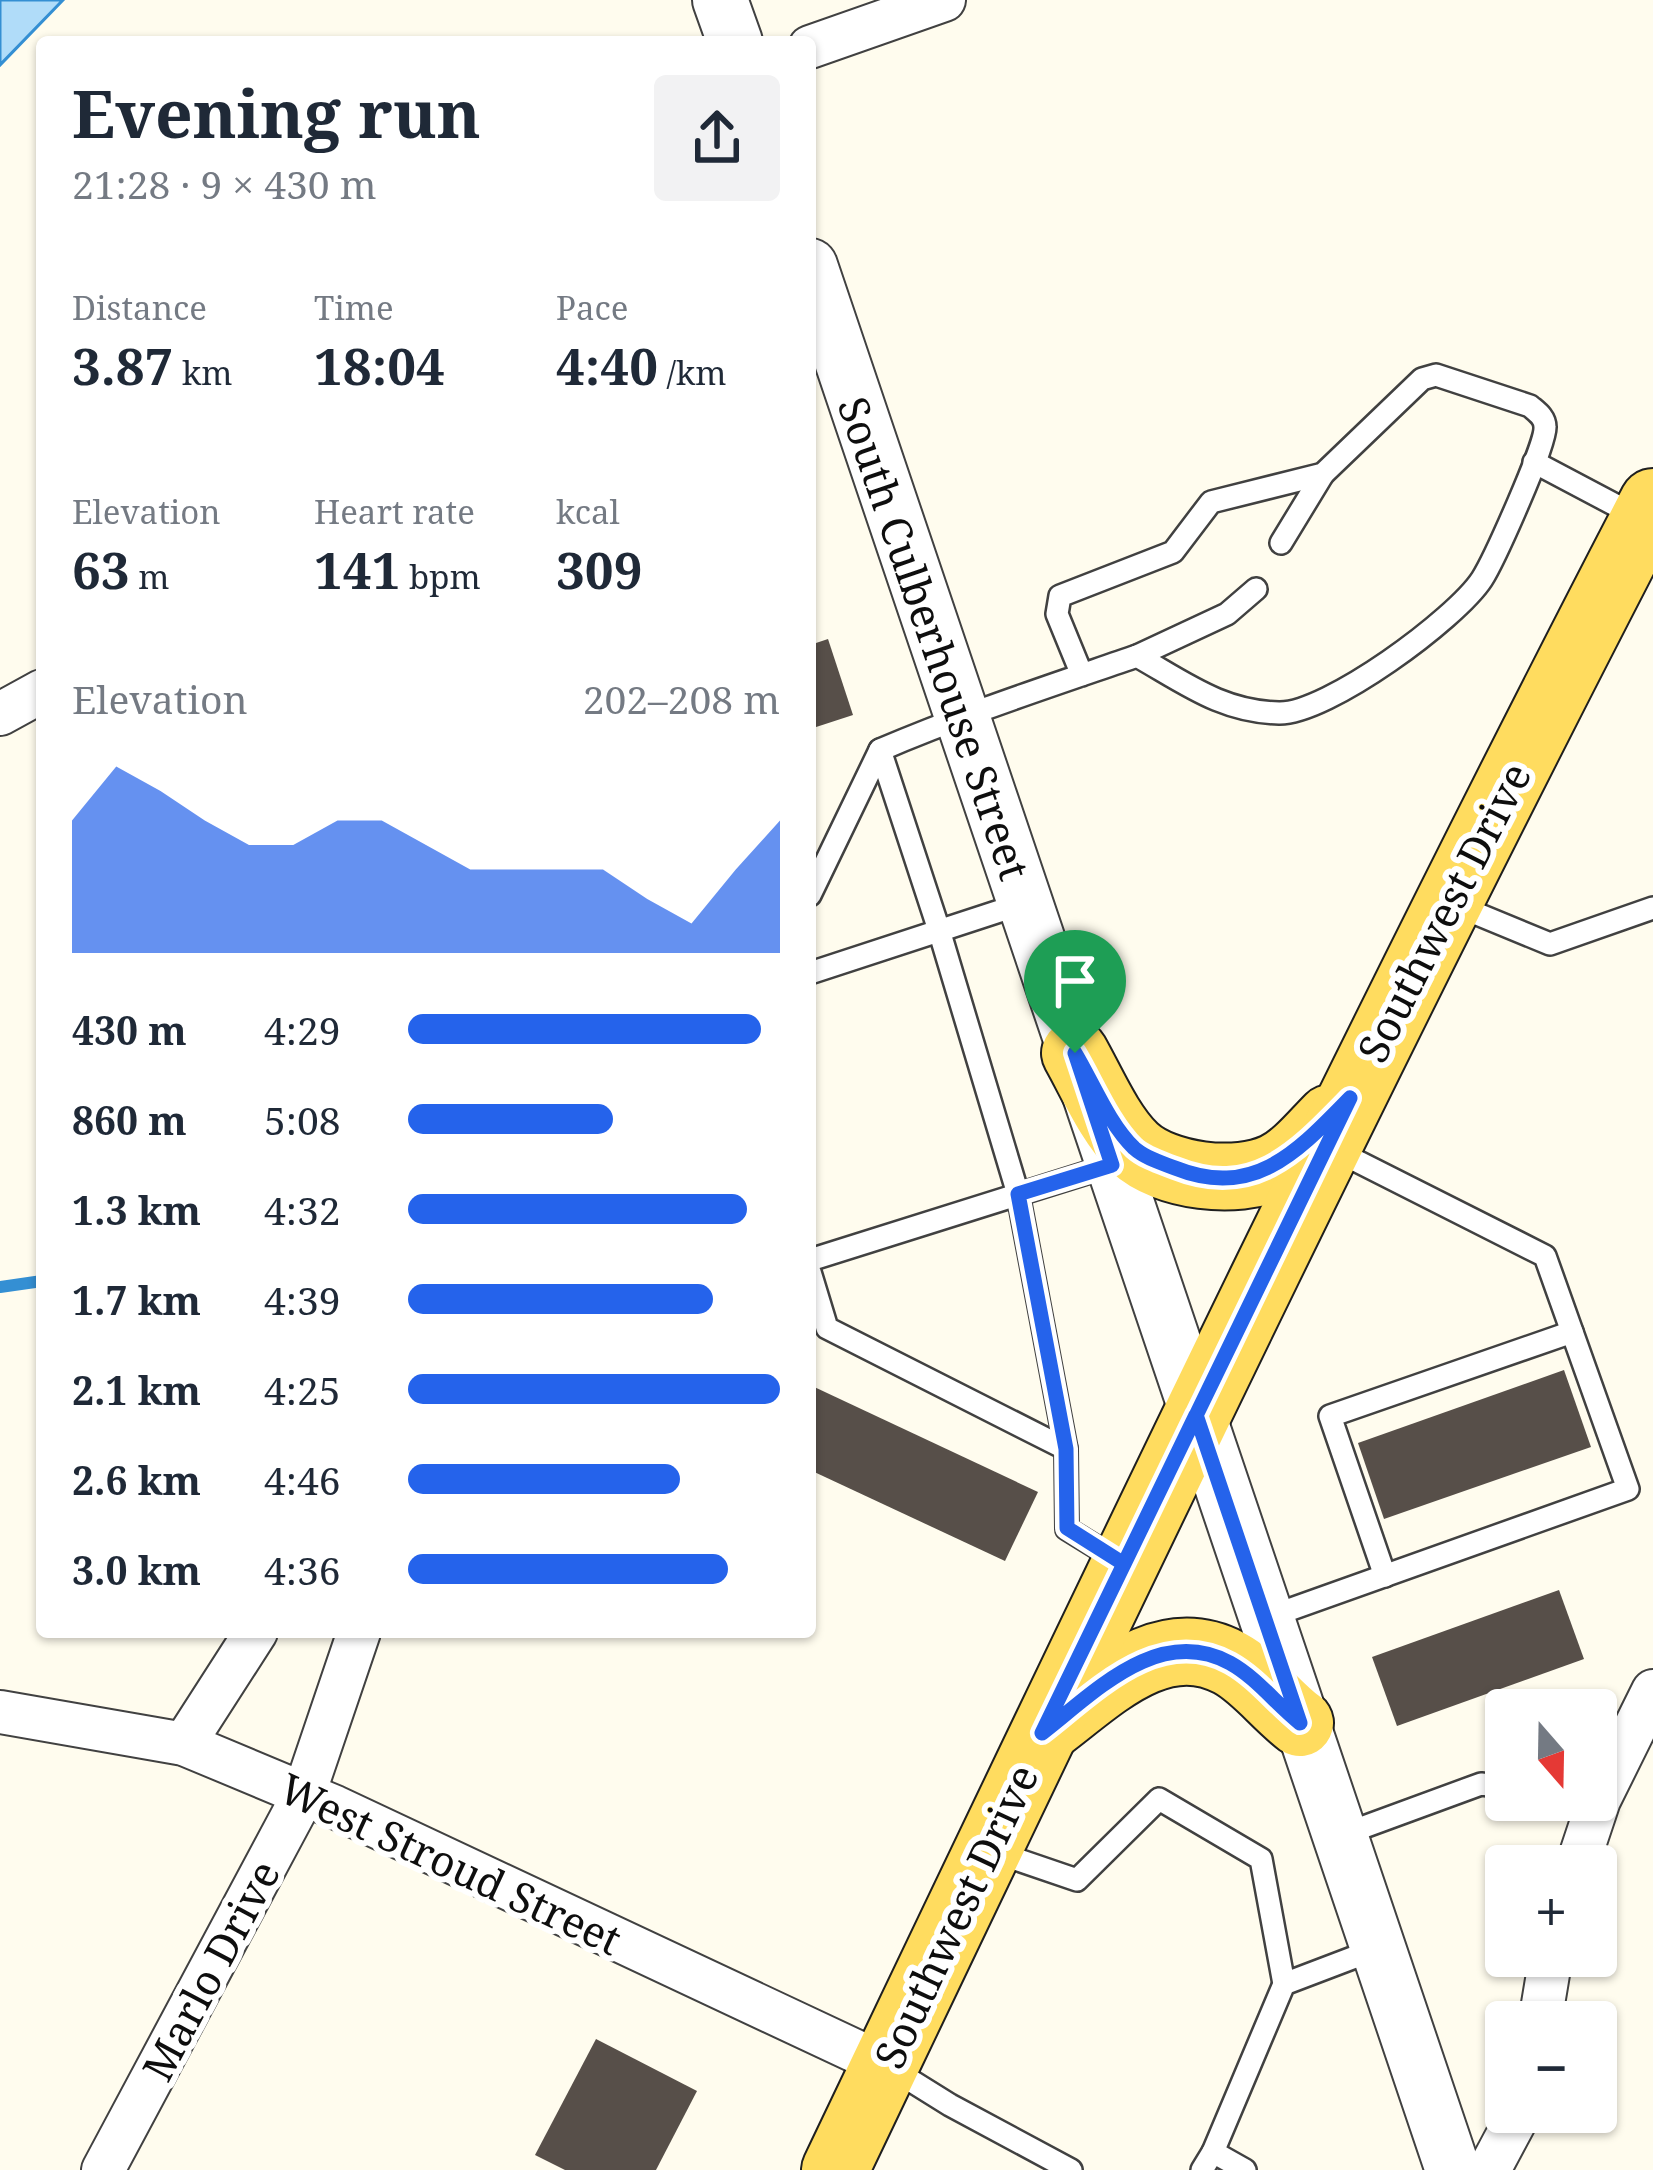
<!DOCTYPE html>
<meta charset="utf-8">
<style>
:root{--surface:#fff;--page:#f2f2f3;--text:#1f2937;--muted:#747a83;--accent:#2563eb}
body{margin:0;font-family:"Noto Serif",serif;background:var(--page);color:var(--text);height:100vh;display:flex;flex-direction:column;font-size:45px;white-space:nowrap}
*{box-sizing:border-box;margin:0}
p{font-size:39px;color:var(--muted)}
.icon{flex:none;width:66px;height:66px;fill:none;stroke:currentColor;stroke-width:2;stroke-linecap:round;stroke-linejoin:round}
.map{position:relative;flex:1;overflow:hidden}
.side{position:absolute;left:36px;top:36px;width:780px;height:1602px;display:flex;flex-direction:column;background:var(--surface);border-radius:12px;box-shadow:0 3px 9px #0004}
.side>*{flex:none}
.needle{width:78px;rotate:160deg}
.fabs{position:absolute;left:1485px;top:1689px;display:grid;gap:24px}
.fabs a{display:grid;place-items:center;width:132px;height:132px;border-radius:12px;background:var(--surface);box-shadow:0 3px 9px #0004;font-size:60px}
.pin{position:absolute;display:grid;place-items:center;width:102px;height:102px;color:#fff;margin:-123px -51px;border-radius:50% 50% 50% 0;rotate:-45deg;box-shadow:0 0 12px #0007}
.pin .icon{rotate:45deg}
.round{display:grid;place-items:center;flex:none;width:126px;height:126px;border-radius:12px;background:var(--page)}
.headline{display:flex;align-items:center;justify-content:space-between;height:204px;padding:0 36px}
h1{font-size:66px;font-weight:700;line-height:90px}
.figures{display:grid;grid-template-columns:repeat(3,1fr);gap:18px;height:204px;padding:12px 36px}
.figures div{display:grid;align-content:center}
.figures b{font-size:51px;font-weight:700}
.figures small{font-size:33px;font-weight:400}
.figures p{font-size:33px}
.chart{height:336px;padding:24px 36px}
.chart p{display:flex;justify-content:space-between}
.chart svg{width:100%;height:216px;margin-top:12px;fill:var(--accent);opacity:.7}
ul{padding:0 36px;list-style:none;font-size:39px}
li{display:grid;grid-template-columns:192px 144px 1fr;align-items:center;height:90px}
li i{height:30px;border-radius:15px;background:var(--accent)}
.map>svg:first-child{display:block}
</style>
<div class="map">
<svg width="1653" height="2170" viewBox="0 0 1653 2170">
<rect width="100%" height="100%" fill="#fffcee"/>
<path fill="#b0dcf9" stroke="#348fd3" stroke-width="3" d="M0,0H63L0,65Z"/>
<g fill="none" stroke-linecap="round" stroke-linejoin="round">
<path stroke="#348fd3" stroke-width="12" d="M0,1287L42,1281"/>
</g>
<g fill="#574f49">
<path d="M828,639L853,715L810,729V645Z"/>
<path d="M1564,1370L1591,1447L1384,1519L1358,1443Z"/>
<path d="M810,1385L1038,1492L1005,1561L810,1470Z"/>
<path d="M1559,1590L1584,1659L1397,1726L1372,1657Z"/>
<path d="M596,2039L697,2091L656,2170H565L535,2155Z"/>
</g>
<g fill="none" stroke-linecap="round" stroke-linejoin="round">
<g stroke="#414141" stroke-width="26">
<g id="service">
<path d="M1534,462L1638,517"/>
<path d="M1281,543L1323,474"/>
<path d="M1137,656L1227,614L1256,589"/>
<path d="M880,750L939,930L1018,1194L1066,1449"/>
<path d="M810,895L880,750C964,714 1050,686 1137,656C1185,683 1222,712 1279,713C1327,714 1456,619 1482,579C1494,560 1546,445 1545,427C1545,417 1537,412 1530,406L1436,375L1422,379L1323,474L1211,502L1173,552L1060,596L1057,614L1082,675"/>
<path d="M1453,904L1550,944L1653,908"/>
<path d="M810,973L1024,903"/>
<path d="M810,1260L1112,1165"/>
<path d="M810,1272L827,1328L1066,1449L1067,1529L1119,1561"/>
<path d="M1385,1576L1330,1416L1572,1332"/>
<path d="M1266,1618L1628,1489L1545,1256L1333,1149"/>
<path d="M1342,1835L1481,1784L1506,1787"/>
<path d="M992,1851L1077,1880L1159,1799L1261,1859L1284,1984"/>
<path d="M889,2067L950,2105L1071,2170"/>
<path d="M1213,2152L1284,1984L1376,1949"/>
<path d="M1202,2170L1213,2152L1245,2170"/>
</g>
</g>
<g stroke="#414141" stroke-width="46">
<g id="minor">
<path d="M810,47L944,0"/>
<path d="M0,714L42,691"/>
<path d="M0,1712L184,1744L335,1807L885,2065"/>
<path d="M184,1744L256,1632"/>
<path d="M1577,1866L1599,1800L1653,1691"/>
<path d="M1540,2022L1551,1956"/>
<path d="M103,2170L304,1794L359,1632"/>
<path d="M1489,2170L1520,2112"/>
</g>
</g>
<g stroke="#414141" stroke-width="58">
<g id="tertiary">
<path d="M720,0L735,42"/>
<path d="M810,266L1453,2170"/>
</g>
</g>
<g stroke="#1f1f1f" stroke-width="70">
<g id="primary">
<path d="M1075,1053C1092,1083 1109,1124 1134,1148C1165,1177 1237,1185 1275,1167C1297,1156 1313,1135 1330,1118"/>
<path d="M1049,1727C1101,1688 1161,1626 1230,1663C1256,1677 1276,1705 1300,1723"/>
<path d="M835,2170C1102,1611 1367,1052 1653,502"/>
</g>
</g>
<use href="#service" stroke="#fff" stroke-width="21"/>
<use href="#minor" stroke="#fff" stroke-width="42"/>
<use href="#tertiary" stroke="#fff" stroke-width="54"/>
<use href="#primary" stroke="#ffdc5f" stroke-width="66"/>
</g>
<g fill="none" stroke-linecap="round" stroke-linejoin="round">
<g stroke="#fff" stroke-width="24">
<path id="route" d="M1075,1053L1112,1165L1018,1194L1066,1449L1067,1528L1124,1564L1196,1415L1300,1723C1276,1704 1257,1678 1230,1663C1158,1624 1094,1693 1042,1733C1145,1521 1247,1310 1350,1098C1299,1150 1255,1200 1175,1168C1162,1163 1145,1158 1134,1148C1109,1124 1093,1083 1075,1053"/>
</g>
<use href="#route" stroke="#2563eb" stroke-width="15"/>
</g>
<g text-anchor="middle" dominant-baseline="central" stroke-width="12" stroke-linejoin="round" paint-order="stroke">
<g font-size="42" fill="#0e0e0e" stroke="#fff">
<text transform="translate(935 638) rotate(71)">South Culberhouse Street</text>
<text transform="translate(1443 912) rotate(-63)">Southwest Drive</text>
<text transform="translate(451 1863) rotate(25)">West Stroud Street</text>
<text transform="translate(955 1916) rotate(-65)">Southwest Drive</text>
<text transform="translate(210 1970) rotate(-62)">Marlo Drive</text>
</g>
</g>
</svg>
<div class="fabs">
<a><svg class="needle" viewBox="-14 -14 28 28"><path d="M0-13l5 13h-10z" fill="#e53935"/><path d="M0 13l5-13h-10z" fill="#747a83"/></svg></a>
<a>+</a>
<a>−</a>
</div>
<div class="pin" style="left:1075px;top:1053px;background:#1e9e55"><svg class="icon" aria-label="arrive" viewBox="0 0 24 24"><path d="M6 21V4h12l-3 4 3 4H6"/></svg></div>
<section class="side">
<div class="headline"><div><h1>Evening run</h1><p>21:28 · 9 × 430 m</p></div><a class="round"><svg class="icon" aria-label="share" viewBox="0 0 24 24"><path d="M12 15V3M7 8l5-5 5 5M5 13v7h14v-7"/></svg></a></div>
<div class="figures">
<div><p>Distance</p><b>3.87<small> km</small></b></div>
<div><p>Time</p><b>18:04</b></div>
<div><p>Pace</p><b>4:40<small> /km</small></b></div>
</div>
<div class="figures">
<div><p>Elevation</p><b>63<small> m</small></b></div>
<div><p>Heart rate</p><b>141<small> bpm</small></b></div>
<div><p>kcal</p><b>309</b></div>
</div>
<div class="chart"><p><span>Elevation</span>202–208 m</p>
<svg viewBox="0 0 160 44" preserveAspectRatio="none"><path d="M0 44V17L10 6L20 11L30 17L40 22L50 22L60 17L70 17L80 22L90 27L100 27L110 27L120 27L130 33L140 38L150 27L160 17V44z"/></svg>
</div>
<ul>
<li><b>430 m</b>4:29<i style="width:95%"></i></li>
<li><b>860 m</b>5:08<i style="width:55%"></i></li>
<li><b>1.3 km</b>4:32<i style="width:91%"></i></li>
<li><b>1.7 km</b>4:39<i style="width:82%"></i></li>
<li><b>2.1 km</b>4:25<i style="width:100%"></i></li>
<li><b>2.6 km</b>4:46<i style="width:73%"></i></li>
<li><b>3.0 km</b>4:36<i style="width:86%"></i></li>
</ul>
</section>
</div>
